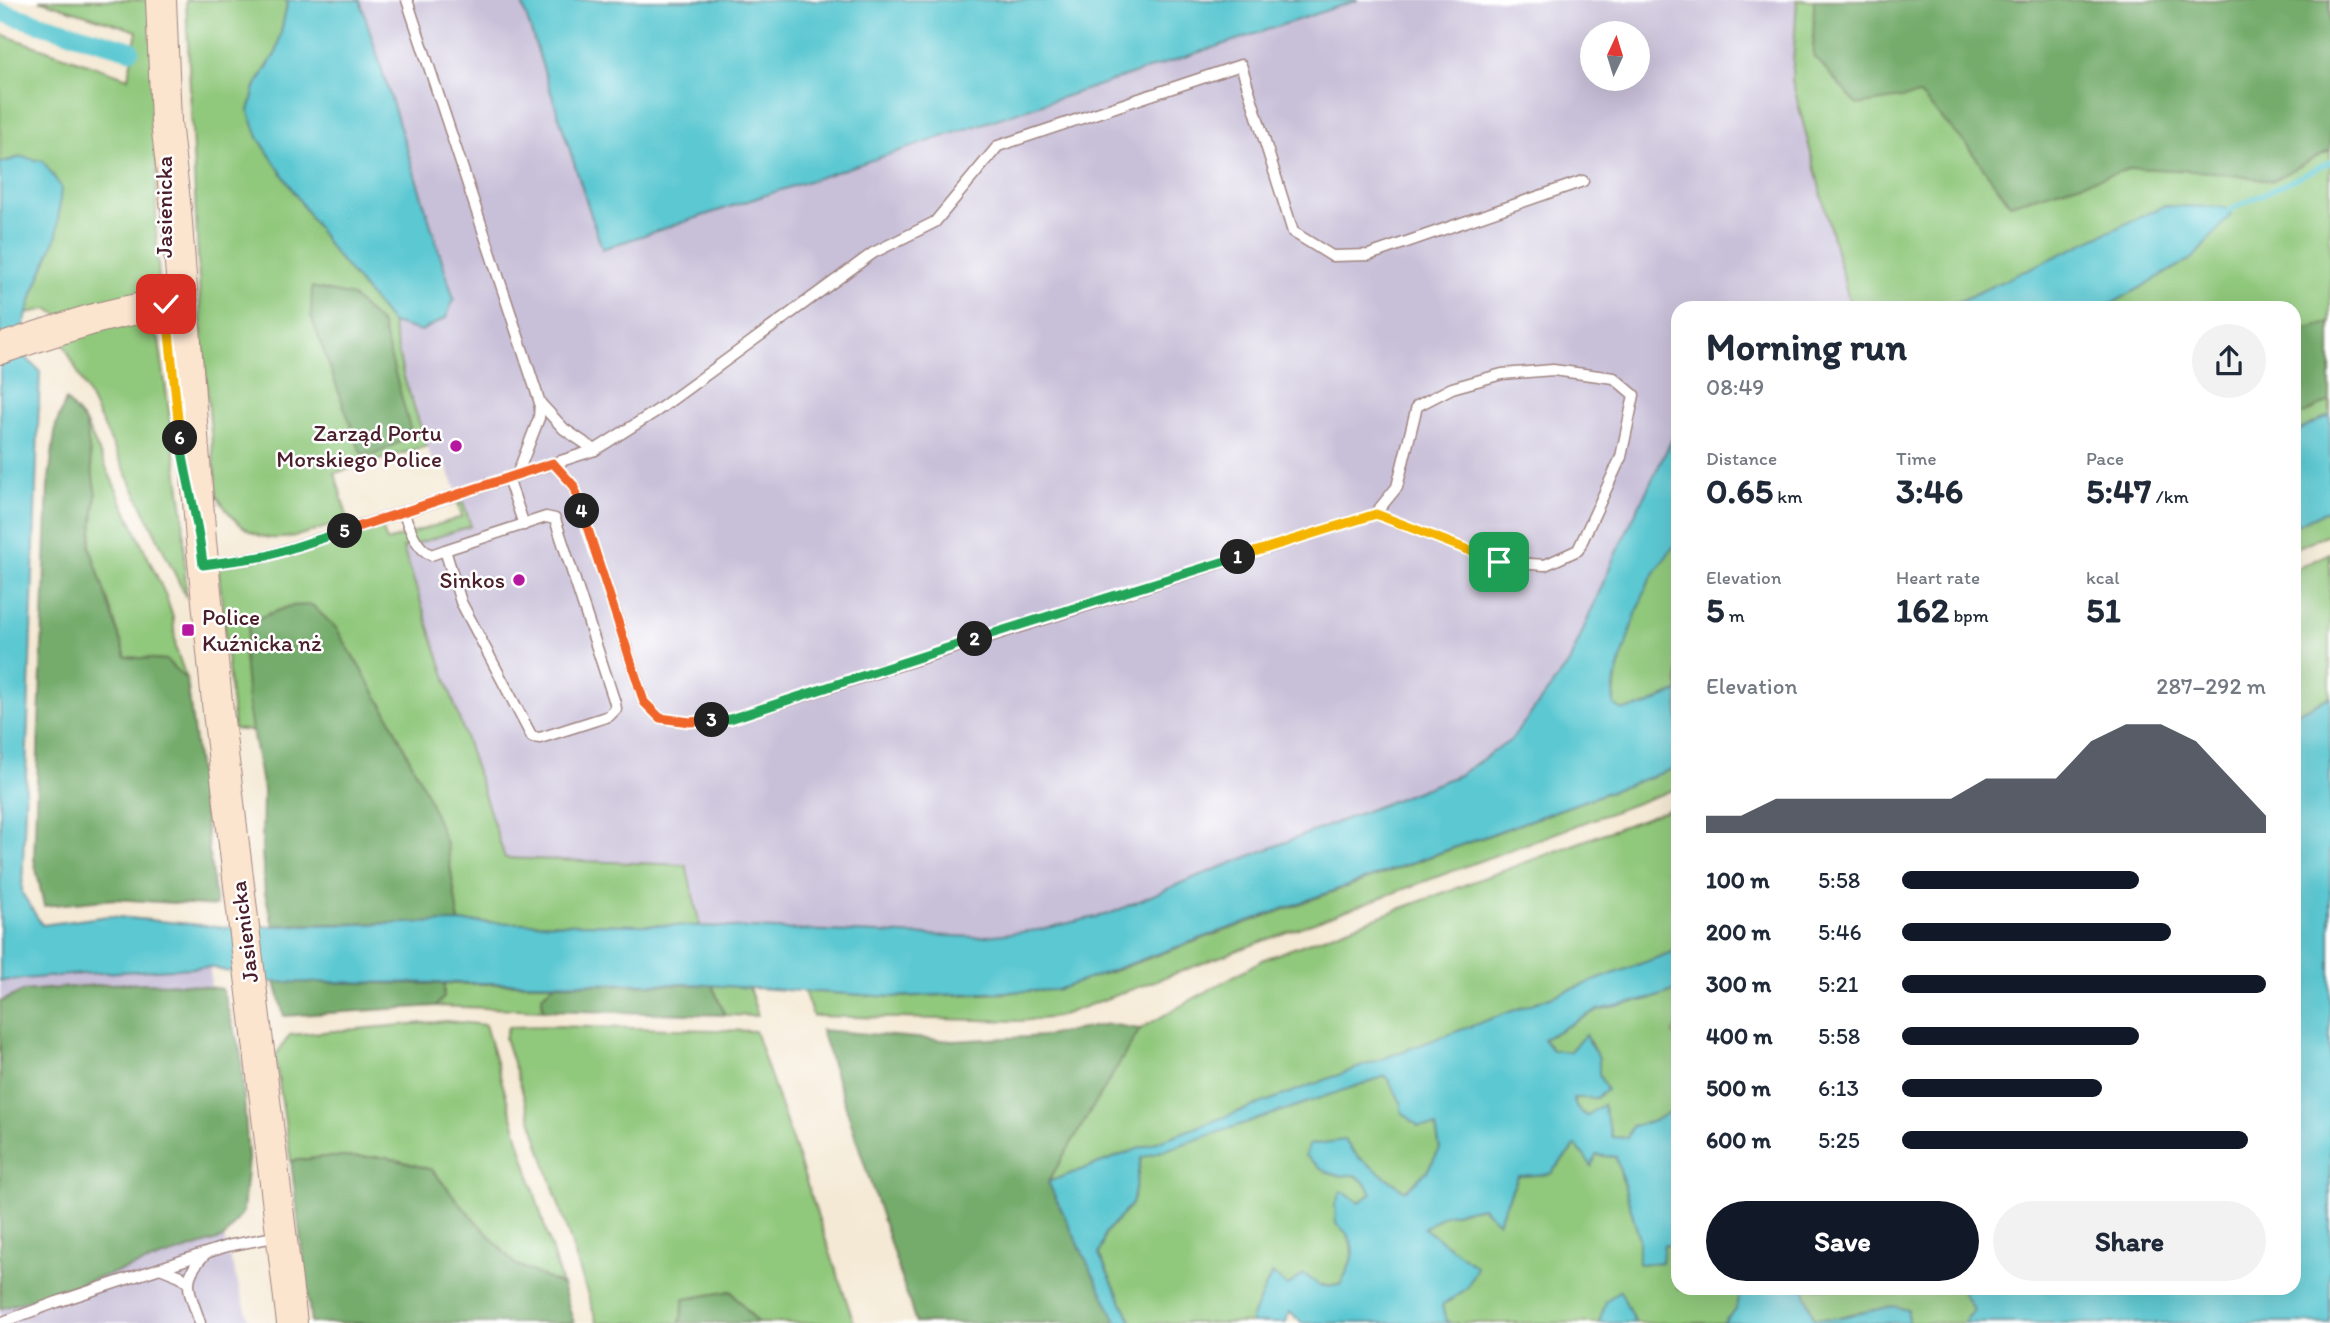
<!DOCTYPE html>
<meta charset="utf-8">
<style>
:root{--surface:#fff;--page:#f2f2f3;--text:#1f2937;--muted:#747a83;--accent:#111827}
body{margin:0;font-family:Itim,sans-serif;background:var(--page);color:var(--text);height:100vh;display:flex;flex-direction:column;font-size:26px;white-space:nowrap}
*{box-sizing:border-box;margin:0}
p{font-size:23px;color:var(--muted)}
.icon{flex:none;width:38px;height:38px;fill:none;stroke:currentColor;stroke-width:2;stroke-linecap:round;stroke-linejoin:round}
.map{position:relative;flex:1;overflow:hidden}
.sheet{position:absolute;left:1671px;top:301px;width:630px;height:994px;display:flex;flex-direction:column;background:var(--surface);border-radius:21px;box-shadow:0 7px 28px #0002}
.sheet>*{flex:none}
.needle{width:46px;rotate:4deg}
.tools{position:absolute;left:1580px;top:21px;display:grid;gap:14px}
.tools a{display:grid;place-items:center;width:70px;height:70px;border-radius:50%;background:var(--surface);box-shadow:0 7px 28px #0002;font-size:35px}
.pin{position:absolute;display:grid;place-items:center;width:60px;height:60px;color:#fff;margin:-30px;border-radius:14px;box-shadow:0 4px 10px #0006}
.km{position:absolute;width:35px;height:35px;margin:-18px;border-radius:50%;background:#222;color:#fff;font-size:19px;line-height:35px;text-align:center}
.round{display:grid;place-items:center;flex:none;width:74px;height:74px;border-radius:37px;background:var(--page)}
.summary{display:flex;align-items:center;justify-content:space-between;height:119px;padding:0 35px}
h1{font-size:38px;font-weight:800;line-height:52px}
.stats{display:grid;grid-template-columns:repeat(3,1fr);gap:10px;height:119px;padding:7px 35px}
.stats div{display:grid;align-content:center}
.stats b{font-size:35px;font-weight:800}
.stats small{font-size:19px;font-weight:400}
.stats p{font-size:19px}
.chart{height:196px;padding:14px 35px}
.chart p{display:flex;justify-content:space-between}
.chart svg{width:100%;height:126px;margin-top:7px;fill:var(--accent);opacity:.7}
.cta{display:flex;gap:14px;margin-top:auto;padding:14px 35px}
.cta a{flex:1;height:80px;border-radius:42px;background:var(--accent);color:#fff;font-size:28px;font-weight:800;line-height:80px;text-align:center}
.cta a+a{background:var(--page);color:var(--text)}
ul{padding:0 35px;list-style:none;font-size:23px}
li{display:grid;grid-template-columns:112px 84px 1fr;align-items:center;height:52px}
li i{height:18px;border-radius:9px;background:var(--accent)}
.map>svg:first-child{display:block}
</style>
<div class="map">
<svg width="2330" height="1323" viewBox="0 0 2330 1323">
<rect width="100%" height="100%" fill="#fff"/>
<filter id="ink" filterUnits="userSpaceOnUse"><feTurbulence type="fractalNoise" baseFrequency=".0143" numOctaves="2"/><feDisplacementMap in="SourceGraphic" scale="14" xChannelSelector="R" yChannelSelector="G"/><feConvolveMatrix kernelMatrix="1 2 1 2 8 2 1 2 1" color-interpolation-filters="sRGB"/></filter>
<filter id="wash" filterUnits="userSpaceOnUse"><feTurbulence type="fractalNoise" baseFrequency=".00686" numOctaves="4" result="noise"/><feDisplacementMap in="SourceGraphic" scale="28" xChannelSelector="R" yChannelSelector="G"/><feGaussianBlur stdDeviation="1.57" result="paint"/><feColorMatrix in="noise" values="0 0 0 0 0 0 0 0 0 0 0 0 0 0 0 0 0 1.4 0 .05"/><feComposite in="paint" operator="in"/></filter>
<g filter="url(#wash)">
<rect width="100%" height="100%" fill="#f4e9d4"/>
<g fill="#c8bfd8" fill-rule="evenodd">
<path d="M360,0H521L602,249L1358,0H1797L1792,80L1851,308H1678V341L1668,345L1678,393V427L1615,555L1569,663L1511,740L1459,775L1188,880L1109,914L1038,930L978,937L700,926L686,865L505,858L403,547L471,526L444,460L433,464L403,374L392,323L421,331L454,299ZM1592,33H1638V79H1592Z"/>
<path d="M210,967L224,1238L250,1323H0V981L83,974Z"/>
</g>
<g fill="#90c87c" stroke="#6d7454" stroke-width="2">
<path d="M39,0H150L157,135L156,230L159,279L143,294L66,319L48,309L27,313L34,291L21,157L0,163V34L128,78L137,31Z"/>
<path d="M186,0H288L277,51L255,87L249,112L258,137L332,250L392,323L403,374L427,446L335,473L348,520C290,538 256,559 217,496L201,325Z"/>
<path d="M1797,0H2330V415L2294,433V308H2104L2194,257L1955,303L1945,308H1851L1792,80Z"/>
<path d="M129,319L145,325L159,340L183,511L186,597L61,338Z"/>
<path d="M85,422L166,596L173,618L176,649L187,680L166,660L126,657L90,547L96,496Z"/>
<path d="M463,502L471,526L403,548L505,858L686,865L700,926L459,922L447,846L359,666L336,628L244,656L252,731L234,729L218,563L267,556L379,520L387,541L462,517L458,503Z"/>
<path d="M2330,509V533L2294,549V526Z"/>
<path d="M1678,540V691L1646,706L1623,710L1614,705C1613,658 1645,574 1678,540Z"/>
<path d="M2330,553V697L2294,714V570Z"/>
<path d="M1678,767V788L1057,1017L1020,1021L813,1016L804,991L893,997L1008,993L1108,973Z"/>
<path d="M1678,806V950L1048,1182L1140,1029L1264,959Z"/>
<path d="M444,984H555L542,996L543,1010L436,1006L444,997Z"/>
<path d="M712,985L749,987L758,1016L725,1015Z"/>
<path d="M1678,989V1025L1673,1033L1678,1039V1107L1652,1122L1632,1126L1628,1138L1612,1137L1603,1105L1586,1117L1576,1107L1573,1097L1596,1098L1598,1058L1586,1035L1569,1052L1552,1050L1543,1039L1597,1010L1654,998Z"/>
<path d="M447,1021L485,1025L562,1285L515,1264L462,1207L432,1170L386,1157H323L291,1161L275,1056L290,1035Z"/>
<path d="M548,1026L755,1031L854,1323H758L730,1291L685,1299L680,1323H597L505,1038L508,1027Z"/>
<path d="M1387,1075L1401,1102L1436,1127L1440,1149L1427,1171L1405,1191L1358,1157L1344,1141L1331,1174C1356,1174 1359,1173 1372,1194L1359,1202L1347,1231C1356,1257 1352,1262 1340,1285L1287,1286L1273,1274L1251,1319V1323H1132L1099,1255L1105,1233L1132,1204L1141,1158Z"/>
<path d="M1576,1145L1591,1165L1595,1155L1616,1157L1639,1237V1263L1662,1262L1664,1244L1678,1248V1288H1740L1736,1309L1723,1323H1635L1620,1291L1603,1313L1599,1323H1451L1446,1321L1442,1306L1467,1288L1423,1229L1444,1215L1482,1207L1498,1222L1518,1176L1550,1174Z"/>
<path d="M1804,1288H1960L1974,1311L1963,1323H1908V1310L1855,1313L1836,1318L1814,1319Z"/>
</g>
<g fill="#74ac6c" stroke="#5f664c" stroke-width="2">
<path d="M1814,0H2330V150L2272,181L2212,172L2133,168L2010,204L1965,143L1920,95L1857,105L1813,55Z"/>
<path d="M312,287L352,296L382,325L412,436L374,455L361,453L311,316Z"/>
<path d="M2330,323V401L2294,419V332Z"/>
<path d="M66,400L85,422L96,496L90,547L126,657L166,660L187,680L216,906L115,899L44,906L34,859L48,486L56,425Z"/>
<path d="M312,605L336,628L386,711L426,792L447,846L459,922L273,925L265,893L262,852L263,790L249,713L244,656L250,621L290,606Z"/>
<path d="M275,982L444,984V997L436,1006L284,1016Z"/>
<path d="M125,983L183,984L222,989L241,1054L248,1158L243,1212L224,1238L0,1309V1002L23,991Z"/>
<path d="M555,984L712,985L725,1015L543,1010L542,996Z"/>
<path d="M1108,1024L1140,1029L1048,1182L1117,1323H916L821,1030L953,1041L1046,1036Z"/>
<path d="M323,1157H386L432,1170L463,1207L515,1264L562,1285L574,1323H311L291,1161Z"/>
<path d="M731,1291L758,1323H680L684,1299Z"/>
</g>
<g fill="#5cc8d2" stroke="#53747e" stroke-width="2">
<path d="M288,0H360L454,299L446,318L421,331L392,323L332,250L258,137L249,112L255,87L277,51Z"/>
<path d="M521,0H1358L602,249Z"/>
<path d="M21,157L43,161L61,187L57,235L34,291L23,327L24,356L40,371L22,893L42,925L108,916L221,927L459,922L700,926L978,937L1038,930L1109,914L1188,880L1459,775L1511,740L1569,663L1615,555L1678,427V540L1649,581L1633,622L1613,687L1614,705L1623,710L1646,706L1678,691V767L1057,990L893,997L692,984L270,982L210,967L83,974L0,981V369L2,359L0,328V163Z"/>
<path d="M2164,206L2224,207L2231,215L2194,257L2104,308H1945Z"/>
<path d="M2330,415V509L2294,526V433Z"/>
<path d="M2330,697V1323H1963L1974,1311L1960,1288H2294V714Z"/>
<path d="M1678,950V989L1654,998L1597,1010L1543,1039L1552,1050L1569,1052L1586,1034L1590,1045L1599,1058V1075L1607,1090L1596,1098H1573L1576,1107L1586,1116L1603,1105L1612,1137L1627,1138L1632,1126L1652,1122L1678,1107V1248L1664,1244L1662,1262L1639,1264V1237L1616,1157L1596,1155L1592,1166L1576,1145L1550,1174L1518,1176L1498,1222L1482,1207L1444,1215L1424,1228L1477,1267L1467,1288L1442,1306L1446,1321L1451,1323H1302L1289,1312L1286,1323H1251V1319L1272,1273L1287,1286L1304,1274L1320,1286L1340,1285C1353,1262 1362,1242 1336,1224L1335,1206L1341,1191L1359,1202L1372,1194C1352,1161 1352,1183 1329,1173C1321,1169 1312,1161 1305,1156L1309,1145L1344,1140L1358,1157L1405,1191L1427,1171L1440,1149L1436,1127L1418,1126L1401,1111V1102L1386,1076L1141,1158L1132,1204L1105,1233L1099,1255L1132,1323H1117L1048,1182Z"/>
<path d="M1740,1288H1804L1814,1319L1836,1318L1893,1306L1908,1310V1323H1723L1736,1309Z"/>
<path d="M1620,1290L1635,1323H1599L1606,1301Z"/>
</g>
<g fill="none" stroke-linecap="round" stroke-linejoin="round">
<path stroke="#5cc8d2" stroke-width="5" d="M2228,211L2330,162"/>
<path stroke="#5cc8d2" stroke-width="19" d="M0,12L130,50"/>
</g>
</g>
<g filter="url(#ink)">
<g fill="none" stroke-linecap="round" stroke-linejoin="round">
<g stroke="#9f8480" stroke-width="13">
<g id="lane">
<path d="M407,0L540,403L539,418L517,475"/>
<path d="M540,403L564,429L595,450"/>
<path d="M553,463L574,486L644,702L660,718L690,722L730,719L1375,514L1397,487L1417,406L1452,388L1502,374L1553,370L1614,378L1634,395L1621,457L1578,550L1545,565L1499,562L1375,514"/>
<path d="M508,478L524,525"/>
<path d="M403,512C410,528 415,547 431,555L445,550L546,517L555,519L615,703L616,709L609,716L540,738L532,737L461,602L445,550"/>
<path d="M206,565L267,556L595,450L658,410L873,253L935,222L998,146L1241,65L1293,232L1332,256L1369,255L1583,181"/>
<path d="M160,1268L180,1276L188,1282"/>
<path d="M0,1323L57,1302L227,1246L279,1236"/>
<path d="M200,1323C190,1291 179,1281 205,1254"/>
</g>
</g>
<g stroke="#9f8480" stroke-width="32">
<g id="secondary">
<path d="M161,0L166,122L176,210L201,541L218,712L292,1323"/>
<path d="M0,349C61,329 117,308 181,303"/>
</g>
</g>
<use href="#lane" stroke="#fff" stroke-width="10"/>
<use href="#secondary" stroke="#fbe5cf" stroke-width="30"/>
</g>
</g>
<g fill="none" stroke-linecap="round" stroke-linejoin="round" filter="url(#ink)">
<g stroke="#fff" stroke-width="14">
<path id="split-1" d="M1238,557L1376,514L1499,562"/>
</g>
<g stroke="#fff" stroke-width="14">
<path id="split-2" d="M975,639L1238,557"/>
</g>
<g stroke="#fff" stroke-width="14">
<path id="split-3" d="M712,720L730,719L975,639"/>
</g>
<g stroke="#fff" stroke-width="14">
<path id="split-4" d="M582,511L644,702L660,718L690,722L712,720"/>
</g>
<g stroke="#fff" stroke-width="14">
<path id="split-5" d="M345,531L553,463L574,486L582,511"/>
</g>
<g stroke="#fff" stroke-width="14">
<path id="split-6" d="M180,438C186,481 199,522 203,565L267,556L345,531"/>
</g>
<g stroke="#fff" stroke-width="14">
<path id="split-7" d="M166,304L180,438"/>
</g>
<use href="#split-1" stroke="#f5b400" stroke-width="9"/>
<use href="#split-2" stroke="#22a559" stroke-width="9"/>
<use href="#split-3" stroke="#22a559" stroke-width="9"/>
<use href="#split-4" stroke="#f0652b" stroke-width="9"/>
<use href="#split-5" stroke="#f0652b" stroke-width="9"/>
<use href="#split-6" stroke="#22a559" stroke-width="9"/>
<use href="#split-7" stroke="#f5b400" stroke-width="9"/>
</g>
<g fill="#b5179e" stroke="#fff" stroke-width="2.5">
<circle cx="456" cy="446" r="7"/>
<circle cx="519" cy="580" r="7"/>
<rect x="181" y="623" width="14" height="14" rx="3.5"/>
</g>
<g text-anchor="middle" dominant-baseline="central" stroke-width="5" stroke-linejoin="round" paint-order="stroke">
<g font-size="23" fill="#4a1f2b" stroke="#fff">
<text transform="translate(164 207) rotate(-90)">Jasienicka</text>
<text transform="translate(244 932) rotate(-97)">Jasienicka</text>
</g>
<g font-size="23" fill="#4a1f2b" stroke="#fff" text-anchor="end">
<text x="442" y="433">Zarząd Portu<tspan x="442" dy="26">Morskiego Police</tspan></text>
<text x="505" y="580">Sinkos</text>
<text x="202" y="617" text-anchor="start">Police<tspan x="202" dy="26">Kuźnicka nż</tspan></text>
</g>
</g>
</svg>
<div class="tools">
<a><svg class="needle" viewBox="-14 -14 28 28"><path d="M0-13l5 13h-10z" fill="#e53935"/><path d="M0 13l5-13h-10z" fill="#747a83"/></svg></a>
</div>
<div class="pin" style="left:1499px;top:562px;background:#1e9e55"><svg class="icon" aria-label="arrive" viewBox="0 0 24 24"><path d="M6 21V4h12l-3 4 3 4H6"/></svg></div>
<div class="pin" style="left:166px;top:304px;background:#d93025"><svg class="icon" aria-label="check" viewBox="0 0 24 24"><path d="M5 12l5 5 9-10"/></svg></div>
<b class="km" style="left:1238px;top:557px">1</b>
<b class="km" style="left:975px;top:639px">2</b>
<b class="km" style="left:712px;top:720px">3</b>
<b class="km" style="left:582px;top:511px">4</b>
<b class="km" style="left:345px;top:531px">5</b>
<b class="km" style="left:180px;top:438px">6</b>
<section class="sheet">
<div class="summary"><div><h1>Morning run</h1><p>08:49</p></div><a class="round"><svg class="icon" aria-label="share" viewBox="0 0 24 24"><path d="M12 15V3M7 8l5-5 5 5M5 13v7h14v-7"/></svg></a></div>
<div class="stats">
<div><p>Distance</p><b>0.65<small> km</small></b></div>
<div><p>Time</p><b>3:46</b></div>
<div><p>Pace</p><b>5:47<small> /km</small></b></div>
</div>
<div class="stats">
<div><p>Elevation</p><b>5<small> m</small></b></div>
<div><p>Heart rate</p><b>162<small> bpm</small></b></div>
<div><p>kcal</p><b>51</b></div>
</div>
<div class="chart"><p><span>Elevation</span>287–292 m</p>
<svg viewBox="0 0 160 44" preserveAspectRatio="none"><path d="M0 44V38L10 38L20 32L30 32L40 32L50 32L60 32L70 32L80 25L90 25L100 25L110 12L120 6L130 6L140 12L150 25L160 38V44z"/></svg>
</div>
<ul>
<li><b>100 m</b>5:58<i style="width:65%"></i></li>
<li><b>200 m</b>5:46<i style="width:74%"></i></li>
<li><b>300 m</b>5:21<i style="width:100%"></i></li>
<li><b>400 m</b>5:58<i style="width:65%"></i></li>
<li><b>500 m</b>6:13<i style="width:55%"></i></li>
<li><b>600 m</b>5:25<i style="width:95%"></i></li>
</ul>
<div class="cta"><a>Save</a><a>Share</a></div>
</section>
</div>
